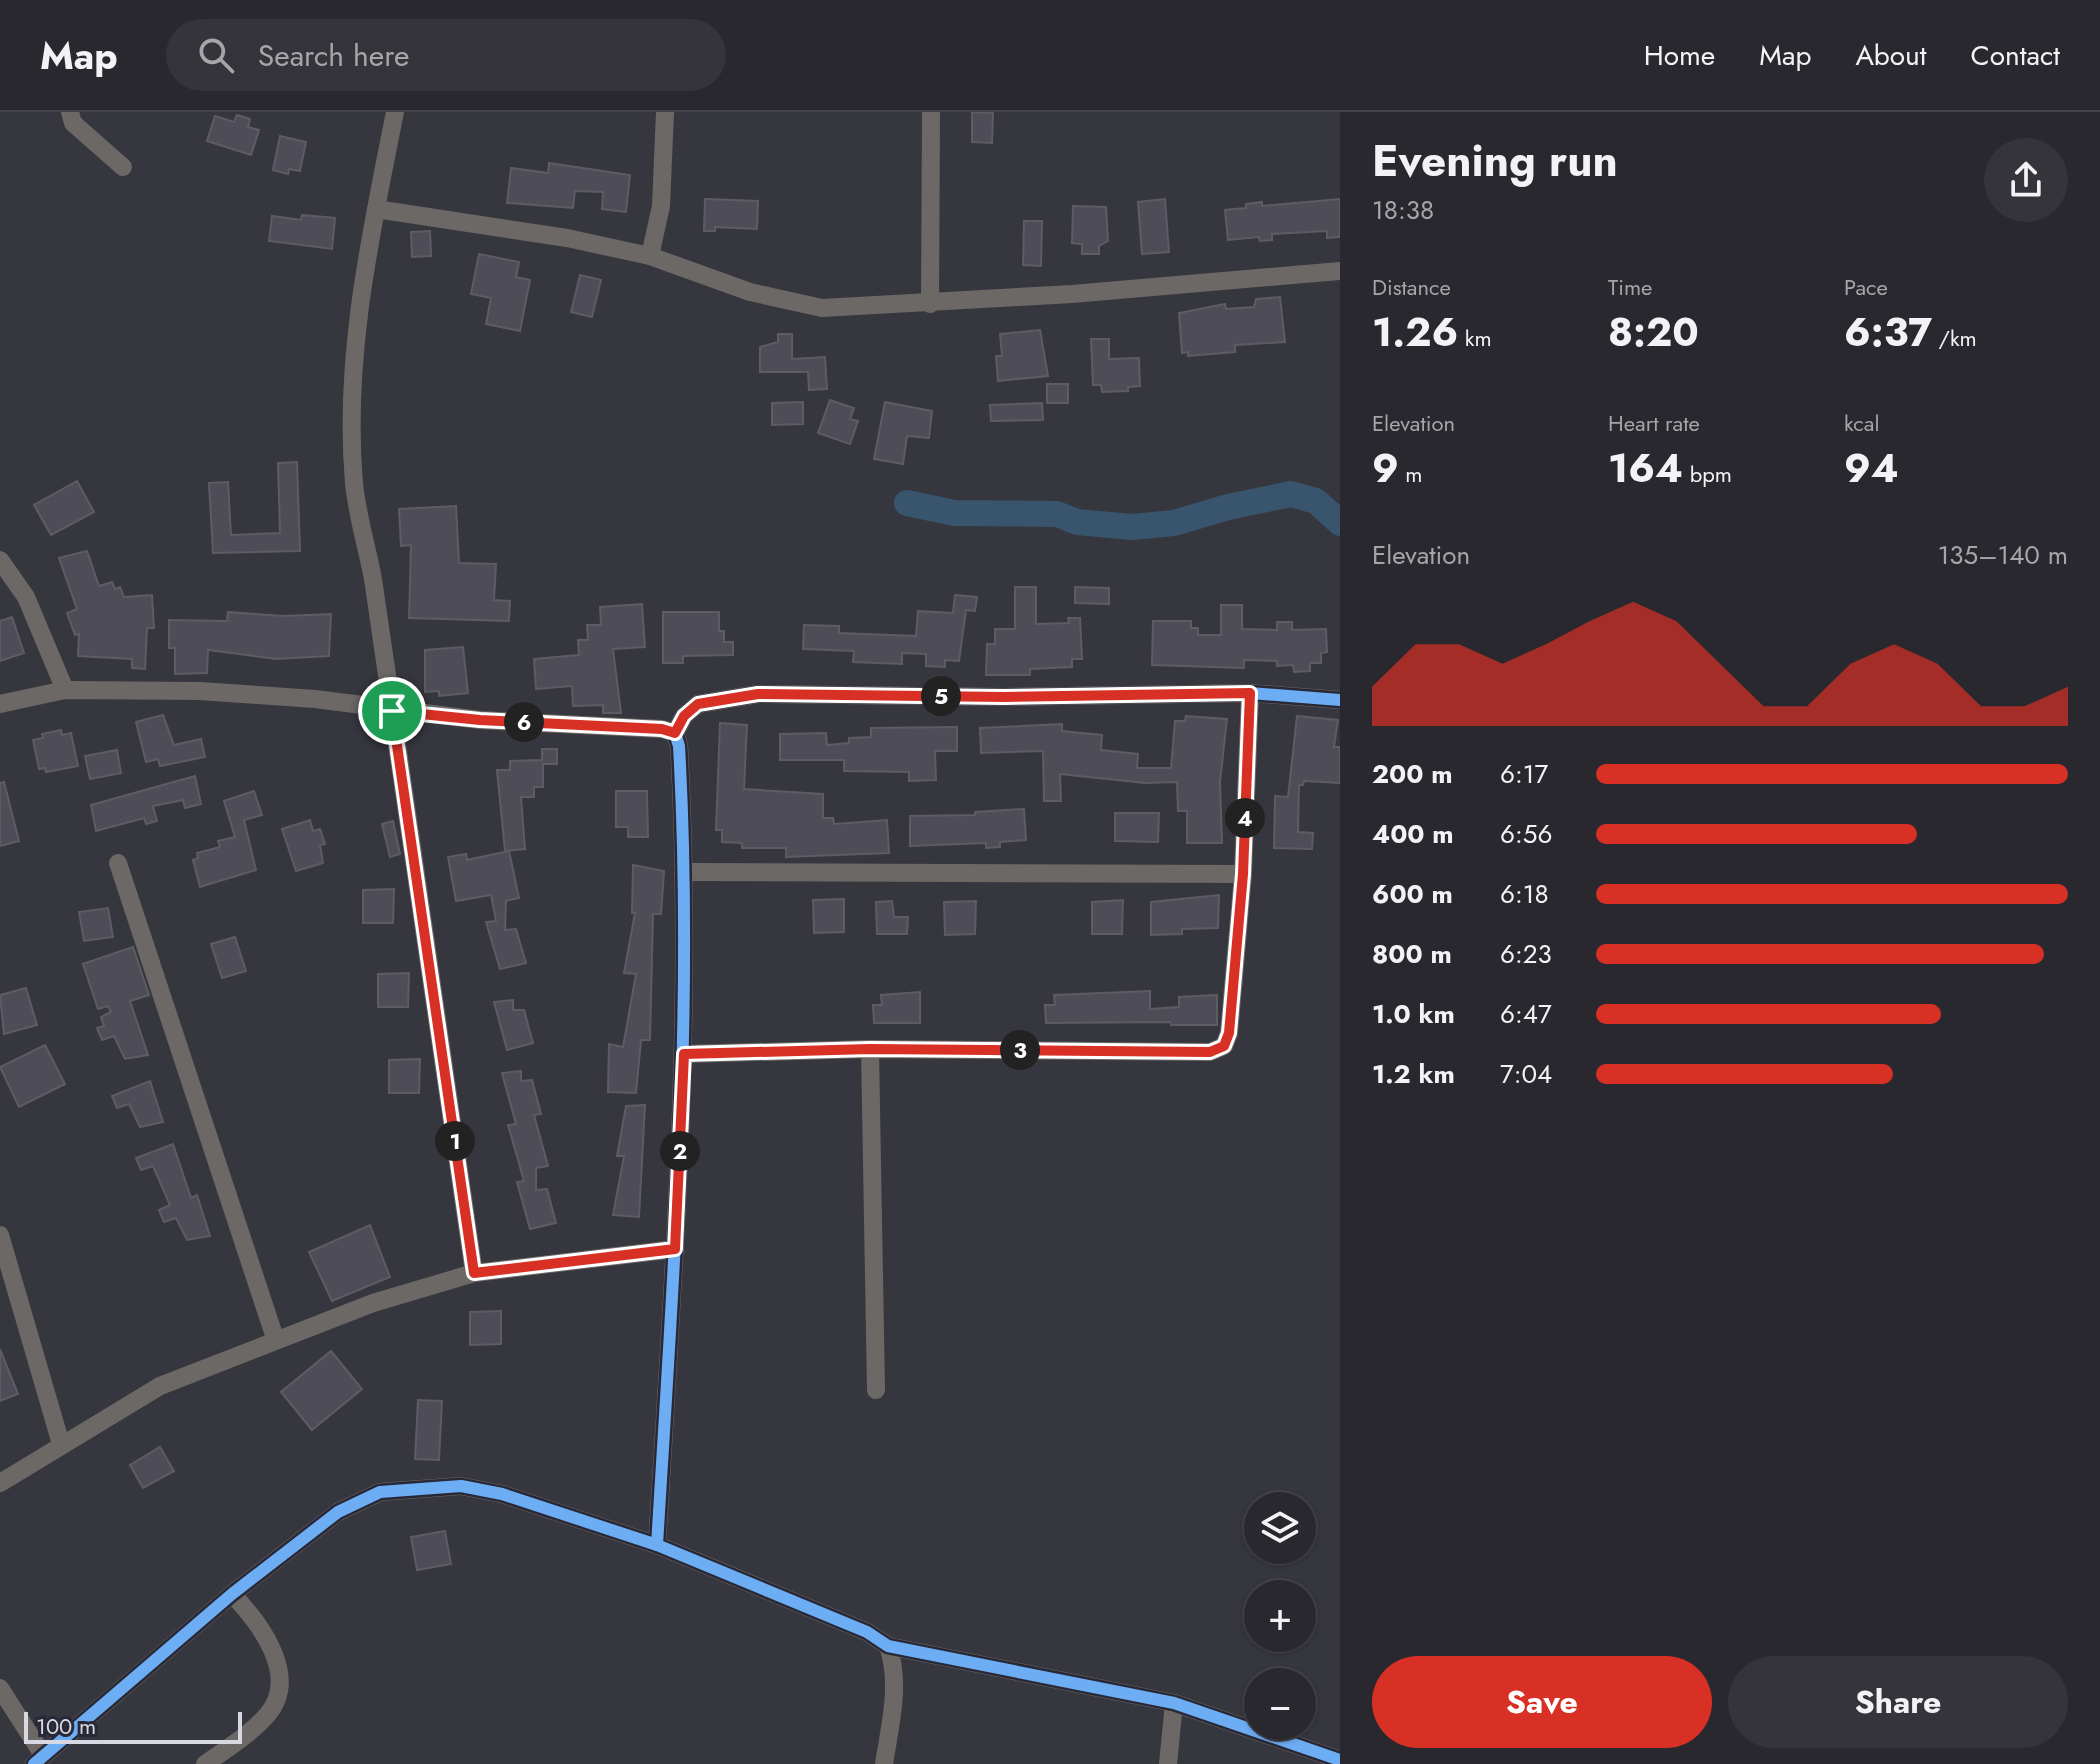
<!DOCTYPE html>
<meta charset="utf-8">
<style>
:root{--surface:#28282e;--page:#34343a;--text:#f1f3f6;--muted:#a5a6aa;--line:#44444a;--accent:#d93025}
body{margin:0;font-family:Jost,sans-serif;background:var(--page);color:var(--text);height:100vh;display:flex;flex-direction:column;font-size:30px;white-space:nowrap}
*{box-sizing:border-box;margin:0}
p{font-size:26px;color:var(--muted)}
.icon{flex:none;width:44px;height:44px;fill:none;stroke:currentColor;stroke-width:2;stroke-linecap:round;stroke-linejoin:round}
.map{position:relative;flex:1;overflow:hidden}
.panel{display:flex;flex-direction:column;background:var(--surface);width:760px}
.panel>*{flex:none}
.tools{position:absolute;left:1244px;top:1380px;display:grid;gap:16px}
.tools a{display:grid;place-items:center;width:72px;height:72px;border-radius:50%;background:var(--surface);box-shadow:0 2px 6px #0004,0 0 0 2px var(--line);font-size:40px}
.scale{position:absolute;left:24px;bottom:20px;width:218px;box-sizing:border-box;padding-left:8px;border:4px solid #d7d8e1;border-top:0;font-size:22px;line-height:28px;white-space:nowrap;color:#d7d8e1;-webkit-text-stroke:6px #282836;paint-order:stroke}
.pin{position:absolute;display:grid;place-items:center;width:68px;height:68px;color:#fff;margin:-34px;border:4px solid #fff;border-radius:50%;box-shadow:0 2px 8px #0007}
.km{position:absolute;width:40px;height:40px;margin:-20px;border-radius:50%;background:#222;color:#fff;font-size:22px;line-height:40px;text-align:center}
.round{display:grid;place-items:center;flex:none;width:84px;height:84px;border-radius:42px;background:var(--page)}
.summary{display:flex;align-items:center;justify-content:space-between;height:136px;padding:0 32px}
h1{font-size:44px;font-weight:700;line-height:60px}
.stats{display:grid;grid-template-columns:repeat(3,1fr);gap:12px;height:136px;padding:8px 32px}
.stats div{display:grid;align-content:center}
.stats b{font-size:40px;font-weight:700}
.stats small{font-size:22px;font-weight:400}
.stats p{font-size:22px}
.chart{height:224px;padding:16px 32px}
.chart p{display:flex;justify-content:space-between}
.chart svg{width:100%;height:144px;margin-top:8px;fill:var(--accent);opacity:.7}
.cta{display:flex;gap:16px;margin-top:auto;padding:16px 32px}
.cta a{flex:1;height:92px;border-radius:48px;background:var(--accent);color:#fff;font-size:32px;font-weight:700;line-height:92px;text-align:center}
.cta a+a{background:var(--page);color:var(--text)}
ul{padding:0 32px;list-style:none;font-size:26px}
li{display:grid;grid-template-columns:128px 96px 1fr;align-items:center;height:60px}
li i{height:20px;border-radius:10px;background:var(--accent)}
header{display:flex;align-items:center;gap:48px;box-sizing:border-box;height:112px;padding:0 40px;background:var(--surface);border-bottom:2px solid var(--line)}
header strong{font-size:38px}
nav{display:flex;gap:44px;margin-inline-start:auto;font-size:28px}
.search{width:560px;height:72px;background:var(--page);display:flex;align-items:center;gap:20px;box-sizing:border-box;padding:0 28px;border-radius:44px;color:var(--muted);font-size:30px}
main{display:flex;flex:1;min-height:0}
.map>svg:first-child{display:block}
</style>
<header>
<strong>Map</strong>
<div class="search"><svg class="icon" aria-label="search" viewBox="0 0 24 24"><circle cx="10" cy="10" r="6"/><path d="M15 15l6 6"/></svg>Search here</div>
<nav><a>Home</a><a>Map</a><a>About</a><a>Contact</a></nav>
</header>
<main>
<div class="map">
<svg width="1340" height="1652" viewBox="0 0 1340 1652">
<rect width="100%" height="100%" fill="#36363e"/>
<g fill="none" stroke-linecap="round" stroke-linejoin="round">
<path stroke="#38556d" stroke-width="26" d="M907,391L954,401L1057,402L1077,410L1132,415L1174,411L1228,395L1291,382L1316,389L1340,411"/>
</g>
<g fill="#4e4d57" stroke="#5d5c63" stroke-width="2">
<path d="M972,0L993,1L992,31L972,30Z"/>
<path d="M237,3L250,7L248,15L259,18L251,43L207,29L215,4L234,10Z"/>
<path d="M280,24L306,30L300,59L289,57L288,62L273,58Z"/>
<path d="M549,51L630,63L626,100L602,97L603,80L575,79L573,96L507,91L511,56L548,61Z"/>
<path d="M705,87L758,89L757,117L715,115V119H704Z"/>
<path d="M1165,87L1169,140L1142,142L1138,90Z"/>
<path d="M1340,87V125L1327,126V119L1272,122V128L1260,129L1259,125L1228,128L1225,98L1246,96V92L1262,90V94Z"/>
<path d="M1073,94L1106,95L1108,129L1099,134V142H1082V132L1072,131Z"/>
<path d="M302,103L335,106L332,137L269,129L272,104L301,108Z"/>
<path d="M1024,109H1042L1041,154L1023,153Z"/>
<path d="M430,119L431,144L412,145L411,120Z"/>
<path d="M479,142L519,150L516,165L530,168L520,219L486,212L491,186L471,182Z"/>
<path d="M580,163L601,168L592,205L571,200Z"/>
<path d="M1280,185L1285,230L1235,233V240L1188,244V240L1182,241L1179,201L1225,192L1226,197L1254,195L1256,187Z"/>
<path d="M1040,218L1048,264L998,269L996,244H1002L1000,222Z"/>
<path d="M778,222H792V247L825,245L827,277L809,278L808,260H760V235L778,230Z"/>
<path d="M1091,227H1109V247L1139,246L1140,274L1128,275V279L1102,280L1101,273H1093Z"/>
<rect x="1047" y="272" width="21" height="19"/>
<path d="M830,288L854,296L850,307L858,309L850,332L818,321Z"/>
<path d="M803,290V312L772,313V291Z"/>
<path d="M885,290L932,299L929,326L907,324L903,352L874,347Z"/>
<path d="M1042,291L1043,308L991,309L990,293Z"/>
<path d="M297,350L300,439L213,441L209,371L228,370L231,423L280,421L278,351Z"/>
<path d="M77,369L94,400L51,423L34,393Z"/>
<path d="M456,394L459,451L496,452L494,488L510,489L509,509L409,506L411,433L401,434L399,397Z"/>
<path d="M87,439L99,474L112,470L115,477L120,475L124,485L152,483L154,516H147L145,557L132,556V547L78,544L79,522L75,523L67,501L77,497L59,446Z"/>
<path d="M1015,475H1036V512L1069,511L1068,506H1080L1082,547H1072V555L1030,557V563H986L987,532H995V517H1015Z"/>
<path d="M1075,475L1109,476V492L1075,491Z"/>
<path d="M955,483L977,485L975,499L966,498L959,549L945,548V555L926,554V542L902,541V552L853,550L854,539L803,537L804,513L839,514V521L916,524L918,499L953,501Z"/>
<path d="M642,492L645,535L613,537L621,601H603V593L573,594L572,574L536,577L534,547L579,543L578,528H588L587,513H601L600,495Z"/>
<path d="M1221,493H1242V517L1277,518V510H1292V518L1326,517L1327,540L1321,541V551H1310V559L1294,560L1293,553L1277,554V549L1244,548V556L1152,553L1153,509H1191V516H1198V523H1221Z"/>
<path d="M228,500L283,504L331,502L329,544L276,547L208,538L207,561L175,562V536H169V508L227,509Z"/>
<path d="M663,500H719V519H724V530H733V543L683,544V551H663Z"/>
<path d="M12,505L24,541L0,549V509Z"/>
<path d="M463,535L468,581L439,584V579L425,580V538Z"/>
<path d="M163,603L174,633L201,627L205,645L160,654L158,647L146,650L136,610Z"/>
<path d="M1186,604L1227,607L1220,670L1222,731H1187V699H1178L1177,670L1145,671L1060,662L1061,689H1044L1043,639L981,641L980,616L1062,612V619L1102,623L1101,638L1138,642L1137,656H1171L1175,609H1185Z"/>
<path d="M1297,604L1338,608L1334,635H1340V671L1304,669L1303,673H1299L1298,720L1313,721L1312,737L1274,736L1275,684L1288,685Z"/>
<path d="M720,611L747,613L744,677L823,682V706H833L834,712L887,708L889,741L786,745V736H742V731L722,730V718H716Z"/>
<path d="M957,615V639H935L936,668L909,669V660L844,659V648H780V622L826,621L827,633L849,631V626L871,625V616Z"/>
<path d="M61,618L62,623L71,621L78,654L46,660L45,656L39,657L33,628L43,626L42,622Z"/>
<path d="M542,637H557V652H543V675H534V685H521L525,737L505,739L497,658H510V649L542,648Z"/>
<path d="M117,638L121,661L90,667L85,644Z"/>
<path d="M195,664L201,692L185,696L183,688L153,694L157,709L146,712L144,706L96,719L91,693Z"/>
<path d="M4,670L19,729L0,734V671Z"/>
<path d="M254,679L262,703L244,708L256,758L200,775L193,748L198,746L197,741L220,735L218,729L235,725L224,689Z"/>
<path d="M616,679H647L648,725H628V715H616Z"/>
<path d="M1024,697L1026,728L1000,730V735L986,736V731L910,734V704L975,703V700Z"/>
<path d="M1115,701H1159L1158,730L1115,729Z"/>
<path d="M310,708L313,719L320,717L325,732L320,733L323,751L296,759L282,717Z"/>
<path d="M393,709L400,742L390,745L382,712Z"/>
<path d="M509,739L519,786L506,789L505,818L516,817L526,851L500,857L486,810L496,809L491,783L456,789L448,745L466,742L467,748Z"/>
<path d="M633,753L664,759L661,802H653L650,928H641L636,981L608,980L609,932L623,935L636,862L624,861L635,801H632Z"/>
<path d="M394,777L393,811H363V778Z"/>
<path d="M1219,783L1218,816L1182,817V822L1151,823V790Z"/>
<path d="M844,787V820L814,821L813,788Z"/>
<path d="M1123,788L1122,822H1092V790Z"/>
<path d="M892,789L894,805H908L907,822H877L876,790Z"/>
<path d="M976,789L975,822L945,823L944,790Z"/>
<path d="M108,796L113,825L84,829L79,800Z"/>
<path d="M235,825L246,859L222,866L211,832Z"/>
<path d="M133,835L149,883L130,889L148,943L125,947L114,924L102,928L97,916L104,914L101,905L111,900L108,894L98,897L83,852Z"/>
<path d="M409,861L408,895H378V862Z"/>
<path d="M26,876L37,913L4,922L0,883Z"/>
<path d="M1150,879V897L1179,895V885L1217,883V913H1171L1170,910L1046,911L1045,893H1055L1054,883Z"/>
<path d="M920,880V911H874L873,893H882L881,883Z"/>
<path d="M513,888V898H524L533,931L507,938L494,890Z"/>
<path d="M45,933L65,972L19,995L0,955Z"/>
<path d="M420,947L419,981H389V948Z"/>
<path d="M521,959V969L532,968L541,1002L534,1003L548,1054L536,1056V1078L547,1077L556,1111L530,1117L517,1070L524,1069L508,1013L516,1012L502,961Z"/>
<path d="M150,969L163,1010L140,1015L129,992L117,996L112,984Z"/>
<path d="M645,993L639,1105L613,1103L624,1044H617L626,994Z"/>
<path d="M173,1032L191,1086L197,1083L210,1124L187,1128L176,1106L164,1110L159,1098L170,1093L153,1054L141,1058L136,1046Z"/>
<path d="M370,1113L390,1165L332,1189L309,1140Z"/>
<path d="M501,1199V1232L470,1233V1200Z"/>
<path d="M0,1237L18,1282L0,1289Z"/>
<path d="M331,1239L362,1277L312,1318L281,1280Z"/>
<path d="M418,1288L442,1289L439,1348L415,1347Z"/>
<path d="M160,1335L174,1359L143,1376L130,1353Z"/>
<path d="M445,1419L451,1452L417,1458L411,1425Z"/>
</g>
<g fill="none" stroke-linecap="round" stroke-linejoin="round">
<g stroke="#6c6866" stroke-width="18">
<path d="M70,0L73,11L123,55"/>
<path d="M395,0C371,121 343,246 354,371C357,403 367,435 373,467L474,1161"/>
<path d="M376,97L567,126L650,144L750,180L822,196L1072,182L1340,159"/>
<path d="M650,144L661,94L665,0"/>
<path d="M930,192L931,0"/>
<path d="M0,448L26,485L65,578"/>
<path d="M0,592L65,578L200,579L315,587L480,608L662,617L675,621"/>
<path d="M118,751L275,1226"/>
<path d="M686,760L1243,762"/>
<path d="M870,937L876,1278"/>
<path d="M684,942L870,937L1210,940L1224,934L1229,921L1243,762L1250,581"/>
<path d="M0,1123L61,1332"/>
<path d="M0,1371L160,1274L373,1191L474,1161L675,1137"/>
<path d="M657,1433C673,1167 694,901 679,634L675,621L684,604L698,592L758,582L1004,585L1250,581L1340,588"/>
<path d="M0,1576L43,1643"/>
<path d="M34,1652L232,1482L338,1400L380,1380L461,1374L502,1382L657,1433L867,1520L888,1534L1174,1591L1340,1648"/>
<path d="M205,1652C225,1638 252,1621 268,1602C300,1563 259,1510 232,1482"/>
<path d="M884,1652C890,1613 901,1572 888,1534"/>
<path d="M1168,1652L1174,1591"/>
</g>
<g stroke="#282836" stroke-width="17">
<g id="cycleway">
<path d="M657,1433C673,1167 694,901 679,634L675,621L684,604L698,592L758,582L1004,585L1250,581L1340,588"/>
<path d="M34,1652L232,1482L338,1400L380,1380L461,1374L502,1382L657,1433L867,1520L888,1534L1174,1591L1340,1648"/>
</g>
</g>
<use href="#cycleway" stroke="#6dadf4" stroke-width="12"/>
</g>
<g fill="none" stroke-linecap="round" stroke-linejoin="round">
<g stroke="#fff" stroke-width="16">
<path id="route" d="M1250,581L1243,762L1229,921L1224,934L1210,940L870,937L684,942L675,1137L474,1161L392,599L480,608L662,617L675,621L684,604L698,592L758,582L1004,585Z"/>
</g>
<use href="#route" stroke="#d93025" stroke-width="10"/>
</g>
</svg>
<div class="tools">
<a><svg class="icon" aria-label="layers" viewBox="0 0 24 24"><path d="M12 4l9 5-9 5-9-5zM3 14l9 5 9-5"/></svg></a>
<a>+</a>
<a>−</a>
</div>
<div class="scale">100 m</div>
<div class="pin" style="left:392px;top:599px;background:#1e9e55"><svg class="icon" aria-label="arrive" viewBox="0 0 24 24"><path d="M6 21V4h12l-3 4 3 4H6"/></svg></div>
<b class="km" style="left:455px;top:1029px">1</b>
<b class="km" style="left:680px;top:1039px">2</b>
<b class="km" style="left:1020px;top:938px">3</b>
<b class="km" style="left:1245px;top:706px">4</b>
<b class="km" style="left:941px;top:584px">5</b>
<b class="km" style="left:524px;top:610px">6</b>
</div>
<section class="panel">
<div class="summary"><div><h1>Evening run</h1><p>18:38</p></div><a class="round"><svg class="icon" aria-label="share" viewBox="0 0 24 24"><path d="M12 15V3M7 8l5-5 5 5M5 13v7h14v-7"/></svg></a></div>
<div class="stats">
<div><p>Distance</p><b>1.26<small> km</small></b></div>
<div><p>Time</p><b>8:20</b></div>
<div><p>Pace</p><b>6:37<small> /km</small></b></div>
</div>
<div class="stats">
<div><p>Elevation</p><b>9<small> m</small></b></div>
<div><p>Heart rate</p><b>164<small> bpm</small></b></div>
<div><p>kcal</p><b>94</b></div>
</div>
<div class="chart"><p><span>Elevation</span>135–140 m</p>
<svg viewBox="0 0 160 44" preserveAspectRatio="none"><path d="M0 44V32L10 19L20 19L30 25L40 19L50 12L60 6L70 12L80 25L90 38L100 38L110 25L120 19L130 25L140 38L150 38L160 32V44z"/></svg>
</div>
<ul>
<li><b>200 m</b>6:17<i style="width:100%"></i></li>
<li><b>400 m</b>6:56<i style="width:68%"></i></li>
<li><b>600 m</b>6:18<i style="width:100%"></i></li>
<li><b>800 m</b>6:23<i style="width:95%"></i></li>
<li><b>1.0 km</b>6:47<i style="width:73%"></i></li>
<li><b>1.2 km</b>7:04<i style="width:63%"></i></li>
</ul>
<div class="cta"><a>Save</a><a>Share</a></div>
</section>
</main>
